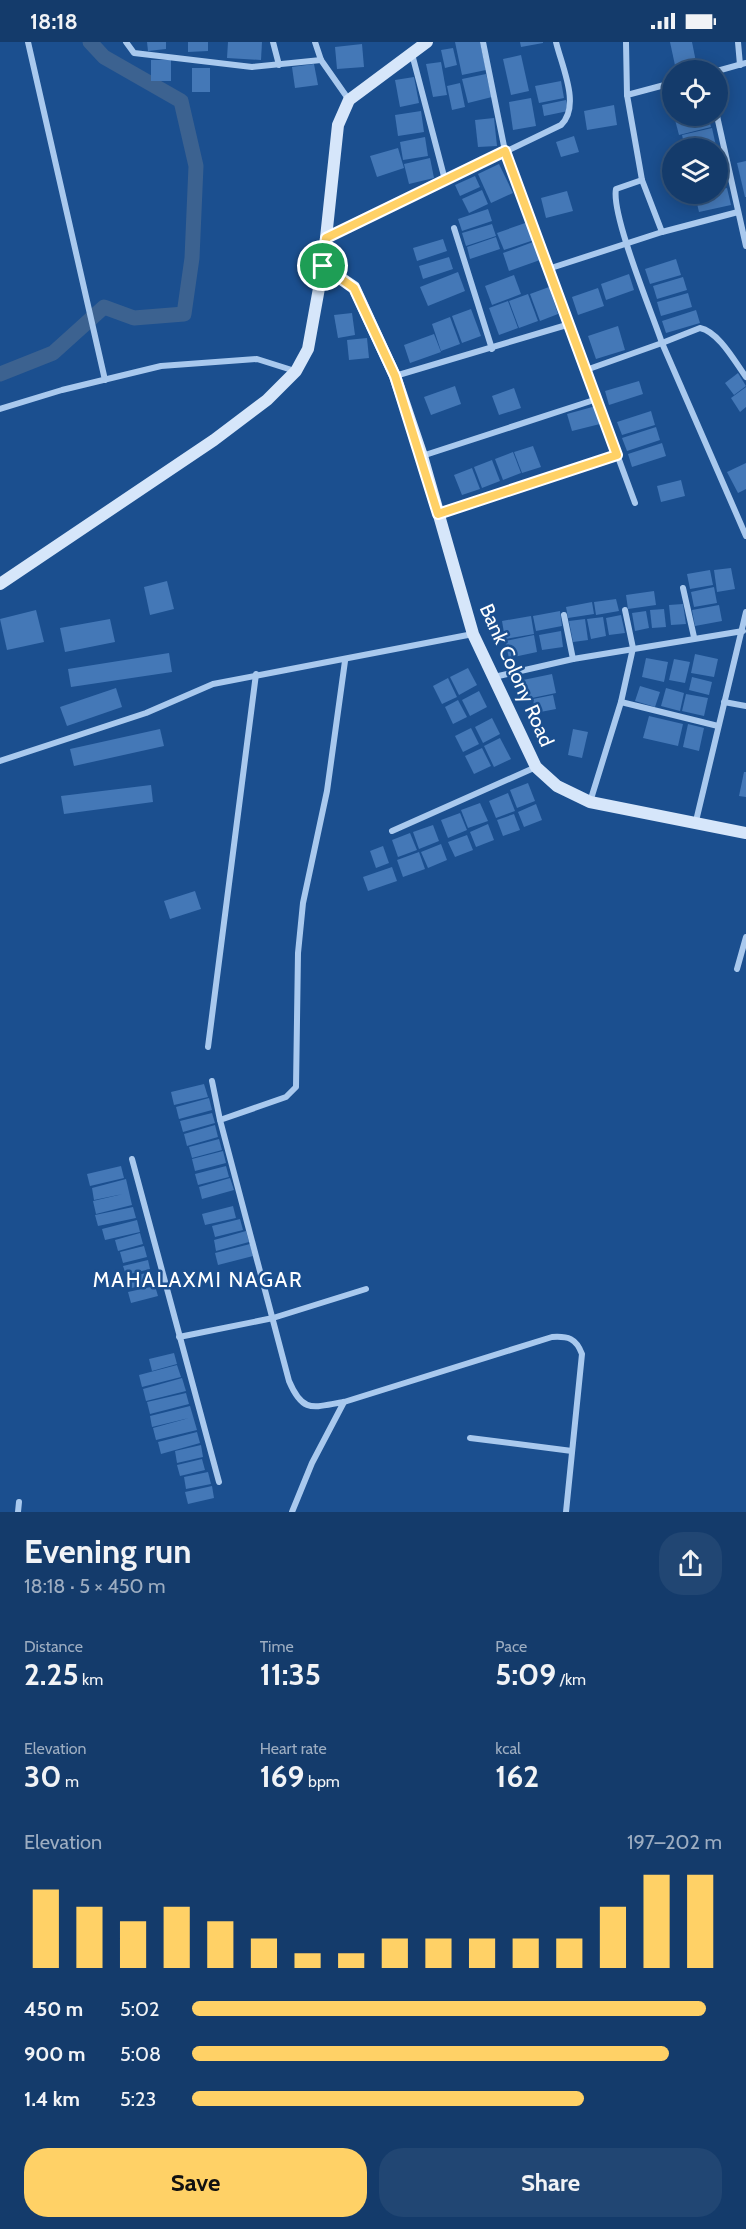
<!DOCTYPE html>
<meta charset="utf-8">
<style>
:root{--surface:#143b6b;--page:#214673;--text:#f1f3f6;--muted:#9dadc1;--line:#33557e;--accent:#ffd166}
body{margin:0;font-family:Cabin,sans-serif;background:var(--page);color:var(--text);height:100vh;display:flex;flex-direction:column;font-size:22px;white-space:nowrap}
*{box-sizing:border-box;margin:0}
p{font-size:20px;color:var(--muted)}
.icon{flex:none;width:33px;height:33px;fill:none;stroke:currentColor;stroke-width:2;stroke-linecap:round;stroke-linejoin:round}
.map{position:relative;height:1470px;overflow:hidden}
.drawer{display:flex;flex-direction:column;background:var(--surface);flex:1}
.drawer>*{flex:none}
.fabs{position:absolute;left:662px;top:18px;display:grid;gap:12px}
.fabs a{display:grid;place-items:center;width:66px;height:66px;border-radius:50%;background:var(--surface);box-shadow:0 3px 15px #0003,0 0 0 2px var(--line);font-size:30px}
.pin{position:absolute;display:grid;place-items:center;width:51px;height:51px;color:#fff;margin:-26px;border:3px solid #fff;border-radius:50%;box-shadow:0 2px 6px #0007}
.round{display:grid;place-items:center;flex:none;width:63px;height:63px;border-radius:24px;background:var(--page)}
.headline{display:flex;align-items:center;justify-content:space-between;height:102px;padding:0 24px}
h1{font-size:33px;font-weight:700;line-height:45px}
.figures{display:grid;grid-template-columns:repeat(3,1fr);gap:9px;height:102px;padding:6px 24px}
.figures div{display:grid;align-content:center}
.figures b{font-size:30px;font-weight:700}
.figures small{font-size:16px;font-weight:400}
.figures p{font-size:16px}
.chart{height:168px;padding:12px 24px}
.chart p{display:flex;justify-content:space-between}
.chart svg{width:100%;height:108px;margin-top:6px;stroke:var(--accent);stroke-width:6}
.action{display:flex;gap:12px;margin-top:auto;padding:12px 24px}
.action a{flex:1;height:69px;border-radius:24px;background:var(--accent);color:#111;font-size:24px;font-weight:700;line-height:69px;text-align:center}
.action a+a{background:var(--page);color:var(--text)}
ul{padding:0 24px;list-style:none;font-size:20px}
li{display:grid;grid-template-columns:96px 72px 1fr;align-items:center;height:45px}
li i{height:15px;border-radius:8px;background:var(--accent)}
.status{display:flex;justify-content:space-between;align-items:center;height:42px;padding:0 30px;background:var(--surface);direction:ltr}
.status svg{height:16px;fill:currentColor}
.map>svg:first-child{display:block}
</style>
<div class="status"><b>18:18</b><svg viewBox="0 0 49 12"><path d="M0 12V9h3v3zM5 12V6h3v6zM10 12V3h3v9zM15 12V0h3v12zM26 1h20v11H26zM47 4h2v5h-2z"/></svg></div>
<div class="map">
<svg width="746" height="1470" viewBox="0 0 746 1470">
<rect width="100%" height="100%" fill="#1b4f8f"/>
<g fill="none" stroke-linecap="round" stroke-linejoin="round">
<path stroke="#3c6290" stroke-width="15" d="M0,332L53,311L104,265L134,276L184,272L192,216L196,124L181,59L104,15L90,0"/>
</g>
<g fill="#4478b7">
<path d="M147,0H166V7L148,9Z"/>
<path d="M188,0H208V9L188,10Z"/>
<path d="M228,0H262L261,18L227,16Z"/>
<path d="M455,0H480L486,28L462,33Z"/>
<path d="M520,0H543V1L521,5Z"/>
<path d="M670,0H692L697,25L676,28Z"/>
<path d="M362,2L364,25L337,27L335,5Z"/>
<path d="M453,6L457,23L445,26L441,8Z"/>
<path d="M521,13L529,49L511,53L503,17Z"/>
<rect x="151" y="18" width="20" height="21"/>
<path d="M441,20L447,53L433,55L426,22Z"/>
<path d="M314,22L318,43L295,46L292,25Z"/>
<rect x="192" y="26" width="18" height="24"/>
<path d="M486,32L492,55L468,61L462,37Z"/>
<path d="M414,35L419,61L400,65L395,38Z"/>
<path d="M561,39L564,56L539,61L535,44Z"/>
<path d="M460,41L465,65L452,68L447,44Z"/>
<path d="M531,56L536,84L513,88L509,60Z"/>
<path d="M566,58L568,69L544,74L542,63Z"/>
<path d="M614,63L617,83L587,88L584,69Z"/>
<path d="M421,69L424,90L398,94L395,73Z"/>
<path d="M674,74H708L711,85L679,93Z"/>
<path d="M494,76L497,104L478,105L475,78Z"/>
<path d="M712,86L716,104L685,106L682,93Z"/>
<path d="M574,94L579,110L561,115L556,100Z"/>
<path d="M425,95L428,114L403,118L400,100Z"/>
<path d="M398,106L404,126L377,135L370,114Z"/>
<path d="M430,116L434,136L409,142L404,122Z"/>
<path d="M746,119V155H745L737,121Z"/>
<path d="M499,122L513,151L491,161L478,132Z"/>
<path d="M721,125L726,145L717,147V126Z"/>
<path d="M475,134L480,145L460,154L455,143Z"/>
<path d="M727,146L731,163L699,170L695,153L717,152V148Z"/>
<path d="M482,148L488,162L469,171L462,157Z"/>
<path d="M567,149L573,169L546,176L541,156Z"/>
<path d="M488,167L492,179L462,189L458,177Z"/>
<path d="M528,180L534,198L504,208L497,191Z"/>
<path d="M492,182L496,194L466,204L462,191Z"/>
<path d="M496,195L500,207L470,217L467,205Z"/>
<path d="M443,197L447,209L417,219L413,206Z"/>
<path d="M533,200L540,218L509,229L503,211Z"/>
<path d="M449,215L453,227L423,237L419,224Z"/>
<path d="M676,217L681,233L650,242L645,227Z"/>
<path d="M458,230L465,249L428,264L420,245Z"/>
<path d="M629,232L634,248L606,258L601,242Z"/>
<path d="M514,233L521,252L492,263L485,244Z"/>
<path d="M683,235L687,248L657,257L653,244Z"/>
<path d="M549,245L558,272L540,279L530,252Z"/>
<path d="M598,246L604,264L578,273L572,255Z"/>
<path d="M688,251L692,265L661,274L657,260Z"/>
<path d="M528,252L538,279L519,286L509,259Z"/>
<path d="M508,259L518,286L499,293L489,266Z"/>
<path d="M471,267L481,294L462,301L452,274Z"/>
<path d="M696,268L700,281L666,291L662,279Z"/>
<path d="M352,271L355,293L338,296L334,273Z"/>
<path d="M450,275L460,302L441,309L432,282Z"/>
<path d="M618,284L625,308L596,317L588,294Z"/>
<path d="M434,292L441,310L410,321L404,303Z"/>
<path d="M367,296L369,316L349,318L347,298Z"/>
<path d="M738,331L746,344L734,353L725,341Z"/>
<path d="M639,339L643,352L609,363L605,349Z"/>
<path d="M455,344L461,362L431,373L424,355Z"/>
<path d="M746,345V365L740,370L731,356Z"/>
<path d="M514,346L521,366L499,373L492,354Z"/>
<path d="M596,364L600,382L572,389L567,372Z"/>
<path d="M651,369L655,383L622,393L617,380Z"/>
<path d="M656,385L660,398L627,409L622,396Z"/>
<path d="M662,401L666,414L632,425L628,412Z"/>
<path d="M533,404L541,425L522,431L514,410Z"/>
<path d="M513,410L521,431L503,438L495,417Z"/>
<path d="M492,418L500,439L482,446L474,425Z"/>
<path d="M746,421V447L738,451L727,430Z"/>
<path d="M472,426L480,447L462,453L454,433Z"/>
<path d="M681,438L685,454L661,460L657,444Z"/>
<path d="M731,526L735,547L717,550L714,528Z"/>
<path d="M710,528L713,543L690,547L687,532Z"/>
<path d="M167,539L174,567L150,573L144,545Z"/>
<path d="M714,545L717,561L694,565L691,550Z"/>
<path d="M654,549L656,563L628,567L626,553Z"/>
<path d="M616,557L619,569L596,573L594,560Z"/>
<path d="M592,560L594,572L568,576L566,565Z"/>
<path d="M683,562L686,582L671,583L669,563Z"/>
<path d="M719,563L722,579L695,584L692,568Z"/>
<path d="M664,567L666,585L652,586L650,568Z"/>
<path d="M36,568L44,600L7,608L0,577Z"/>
<path d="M560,569L562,584L536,589L533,574Z"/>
<path d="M646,569L649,586L635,589L632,571Z"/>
<path d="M621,573L625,591L609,593L606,576Z"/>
<path d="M531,574L534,592L505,597L502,579Z"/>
<path d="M603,575L606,594L591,597L587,577Z"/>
<path d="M110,577L115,600L65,610L60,586Z"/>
<path d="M585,577L588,598L573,600L569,579Z"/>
<path d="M561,589L563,605L542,608L539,593Z"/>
<path d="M534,593L537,610L509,616L505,599Z"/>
<path d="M169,611L172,630L71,645L68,627Z"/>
<path d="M695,612L718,617L714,635L691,631Z"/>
<path d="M646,616L668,620L664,640L642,635Z"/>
<path d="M674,617L690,620L685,641L669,638Z"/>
<path d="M468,626L477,643L459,653L450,635Z"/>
<path d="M552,632L556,651L527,657L523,638Z"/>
<path d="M692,635L712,640L709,653L689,648Z"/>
<path d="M448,636L457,655L442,662L433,644Z"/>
<path d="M640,644L660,650L655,665L635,659Z"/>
<path d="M116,646L122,665L67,684L60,665Z"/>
<path d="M666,646L684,651L680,669L661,664Z"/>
<path d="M479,649L487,665L470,674L462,658Z"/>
<path d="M686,652L708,656L704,674L682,669Z"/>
<path d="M553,653L556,667L535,671L533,657Z"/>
<path d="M458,658L467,675L453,682L445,665Z"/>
<path d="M649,674L683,682L678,704L643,696Z"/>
<path d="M492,676L500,692L483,701L475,685Z"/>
<path d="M688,682L704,686L699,709L683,705Z"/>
<path d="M471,686L479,702L463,710L455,694Z"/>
<path d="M160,687L164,704L74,724L70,707Z"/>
<path d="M573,687L588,690L582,716L568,713Z"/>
<path d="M500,696L511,717L494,725L484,704Z"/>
<path d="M482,706L491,724L474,732L465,714Z"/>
<path d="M744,730H746V755L739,754Z"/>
<path d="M528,741L535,759L517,766L510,748Z"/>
<path d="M151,743L153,760L64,772L61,754Z"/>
<path d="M508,751L515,769L496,776L489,759Z"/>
<path d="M480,761L488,779L468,786L461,768Z"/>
<path d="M536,762L542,778L524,785L518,770Z"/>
<path d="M460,771L467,788L448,796L441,778Z"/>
<path d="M514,772L520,788L503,794L497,778Z"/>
<path d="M488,782L494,798L476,805L470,790Z"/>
<path d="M433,783L439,799L419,807L413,790Z"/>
<path d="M410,791L417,808L398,815L392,798Z"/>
<path d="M467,793L473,808L455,815L448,800Z"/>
<path d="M441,802L447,818L428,826L421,810Z"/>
<path d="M383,804L389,821L376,826L370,809Z"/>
<path d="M419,810L425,827L403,835L397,818Z"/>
<path d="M392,825L397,839L368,849L363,835Z"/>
<path d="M195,849L201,867L170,877L164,859Z"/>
<path d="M204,1042L208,1055L174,1063L171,1050Z"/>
<path d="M209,1056L212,1068L179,1077L176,1065Z"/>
<path d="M212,1071L215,1081L183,1090L180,1079Z"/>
<path d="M215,1083L218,1095L187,1104L184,1092Z"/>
<path d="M219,1097L222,1108L192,1116L189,1105Z"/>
<path d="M223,1109L226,1121L195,1129L192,1117Z"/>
<path d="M121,1124L124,1136L90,1144L87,1132Z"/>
<path d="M226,1124L229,1135L198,1143L195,1132Z"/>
<path d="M230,1136L234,1148L202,1157L199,1145Z"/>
<path d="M126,1137L132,1163L96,1172L93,1159L123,1152L94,1158L92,1146Z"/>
<path d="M233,1164L236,1176L205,1183L202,1172Z"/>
<path d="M133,1165L136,1176L98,1184L95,1173Z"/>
<path d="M240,1177L243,1188L215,1195L212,1184Z"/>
<path d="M137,1178L140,1190L105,1198L102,1187Z"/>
<path d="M246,1189L249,1200L216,1209L214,1198Z"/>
<path d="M140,1191L143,1202L118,1209L115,1198Z"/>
<path d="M250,1202L253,1214L218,1223L215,1211Z"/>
<path d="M144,1204L147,1215L123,1221L120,1210Z"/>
<path d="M148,1218L150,1227L126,1233L123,1224Z"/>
<path d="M151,1230L154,1241L131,1246L128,1235Z"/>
<path d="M155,1244L158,1254L131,1261L128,1250Z"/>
<path d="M174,1311L177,1322L152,1329L149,1317Z"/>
<path d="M177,1323L181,1335L142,1345L139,1333Z"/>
<path d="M182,1336L186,1349L146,1359L143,1347Z"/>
<path d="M186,1351L189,1362L150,1372L147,1360Z"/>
<path d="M190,1364L197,1388L156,1398L153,1386L189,1376L152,1385L150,1374Z"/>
<path d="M197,1390L200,1401L161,1412L158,1400Z"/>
<path d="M201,1403L203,1415L177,1421L175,1409Z"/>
<path d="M202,1417L205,1428L180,1434L177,1423Z"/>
<path d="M208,1430L211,1442L186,1447L184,1435Z"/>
<path d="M212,1444L214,1456L188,1462L185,1450Z"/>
</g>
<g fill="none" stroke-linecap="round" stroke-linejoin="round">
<g stroke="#a9c9ee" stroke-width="6">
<path d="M28,0L105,338"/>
<path d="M126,0L134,11L252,25L321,18"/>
<path d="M273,0L279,23"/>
<path d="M315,0L321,18L349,58"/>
<path d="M483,0L505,109L635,461"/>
<path d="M626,0L627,53"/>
<path d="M738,0L740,23"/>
<path d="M412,12L445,138"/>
<path d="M717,29L746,21"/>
<path d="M672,41L627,53L642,138L662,190L738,170"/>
<path d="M717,74L746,204"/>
<path d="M454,186L492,307"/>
<path d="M326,196L561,83C581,64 562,25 556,0"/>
<path d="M548,227L662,190"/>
<path d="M586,328L662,301C652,271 611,173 616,147L642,138"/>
<path d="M395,334L570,282"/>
<path d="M746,335C735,320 719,290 700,286L662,301L746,494"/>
<path d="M0,367L62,348L161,324L257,317L295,329"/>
<path d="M422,414L597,357"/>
<path d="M439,472L617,413"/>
<path d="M683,546L694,595"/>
<path d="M564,573L573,617"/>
<path d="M345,619L327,749L303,861L298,911L296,1045L286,1055L220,1078L289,1339C303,1372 313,1365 344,1360L552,1295C568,1294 576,1296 582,1312L566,1470"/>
<path d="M494,635L573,617L743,589"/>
<path d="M621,660L718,684"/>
<path d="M724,660L746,664"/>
<path d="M0,719L146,671L213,642L473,592"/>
<path d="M590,760L621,660L633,606L625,568"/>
<path d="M696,779L746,570"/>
<path d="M392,789L536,725"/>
<path d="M737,927L746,895"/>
<path d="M208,1005L256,632"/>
<path d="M212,1039L220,1078"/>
<path d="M132,1117L219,1440"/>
<path d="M179,1295L273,1276L366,1247"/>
<path d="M470,1396L572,1409"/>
<path d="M18,1470L19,1460"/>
<path d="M292,1470L312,1421L344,1360"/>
</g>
<g stroke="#d6e6fa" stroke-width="12">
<path d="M323,224L354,245L395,334L422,414L473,592L536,725L557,744L590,760L746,791"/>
<path d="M0,542L214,398L267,358L296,329L308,307L323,224L338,83L349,58L427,0"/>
</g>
</g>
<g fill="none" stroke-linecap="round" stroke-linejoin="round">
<g stroke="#fff" stroke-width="12">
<path id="route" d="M505,109L617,413L438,472L395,334L354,246L323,224L326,196Z"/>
</g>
<use href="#route" stroke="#ffd166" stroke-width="8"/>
</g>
<g text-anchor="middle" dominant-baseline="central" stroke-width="5" stroke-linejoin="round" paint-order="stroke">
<g font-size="20" fill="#fff" stroke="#1b4f8f">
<text transform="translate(517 633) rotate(66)">Bank Colony Road</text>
</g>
<g font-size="21" letter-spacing="1.5" fill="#fff" stroke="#1b4f8f">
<text x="198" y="1237">MAHALAXMI NAGAR</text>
</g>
</g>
</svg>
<div class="fabs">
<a><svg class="icon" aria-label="locate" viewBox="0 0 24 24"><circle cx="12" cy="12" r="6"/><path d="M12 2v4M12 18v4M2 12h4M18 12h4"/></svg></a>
<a><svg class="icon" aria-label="layers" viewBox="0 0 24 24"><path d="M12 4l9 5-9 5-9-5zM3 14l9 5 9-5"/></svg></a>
</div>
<div class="pin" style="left:323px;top:224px;background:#1e9e55"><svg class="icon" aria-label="arrive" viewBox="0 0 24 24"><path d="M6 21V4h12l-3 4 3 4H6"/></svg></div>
</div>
<section class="drawer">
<div class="headline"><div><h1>Evening run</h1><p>18:18 · 5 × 450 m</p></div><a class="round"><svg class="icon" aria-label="share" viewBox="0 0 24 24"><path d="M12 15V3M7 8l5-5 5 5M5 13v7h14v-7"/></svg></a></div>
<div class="figures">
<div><p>Distance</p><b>2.25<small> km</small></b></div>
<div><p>Time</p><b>11:35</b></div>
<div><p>Pace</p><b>5:09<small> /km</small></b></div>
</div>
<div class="figures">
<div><p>Elevation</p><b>30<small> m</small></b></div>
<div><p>Heart rate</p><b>169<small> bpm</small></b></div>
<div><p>kcal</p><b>162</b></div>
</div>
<div class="chart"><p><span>Elevation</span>197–202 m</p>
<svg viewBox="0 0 160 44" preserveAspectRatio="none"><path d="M5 44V12M15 44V19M25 44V25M35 44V19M45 44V25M55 44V32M65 44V38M75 44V38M85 44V32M95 44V32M105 44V32M115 44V32M125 44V32M135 44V19M145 44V6M155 44V6"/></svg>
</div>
<ul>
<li><b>450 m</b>5:02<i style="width:97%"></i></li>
<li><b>900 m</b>5:08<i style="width:90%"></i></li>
<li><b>1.4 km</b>5:23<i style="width:74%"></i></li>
</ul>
<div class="action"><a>Save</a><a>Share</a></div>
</section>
